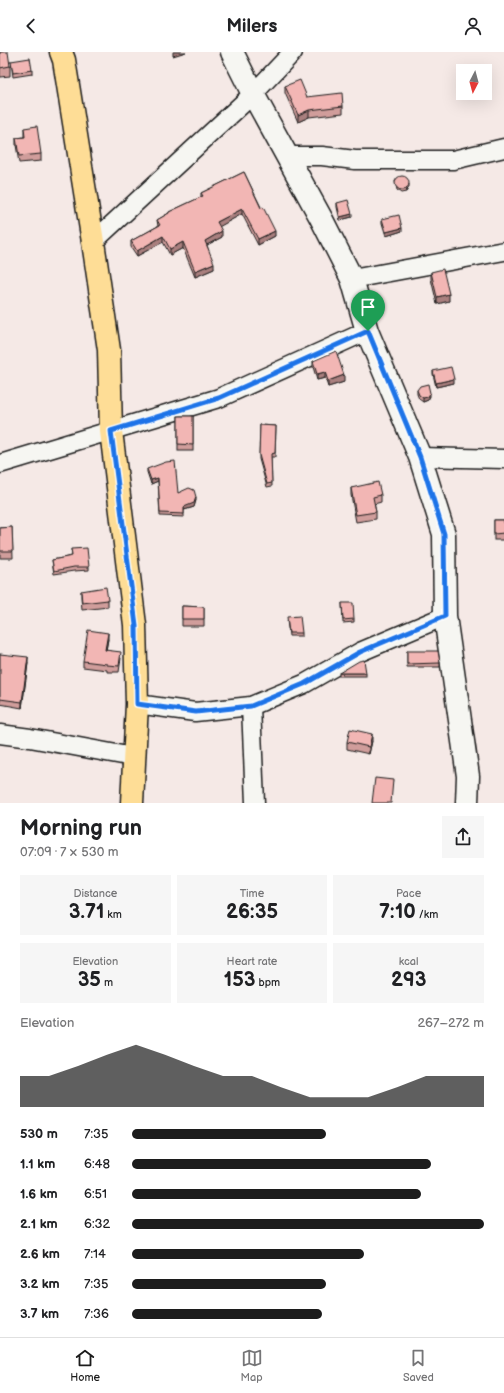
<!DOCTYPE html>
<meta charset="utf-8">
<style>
:root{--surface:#fff;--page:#f6f6f6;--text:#202124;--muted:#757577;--line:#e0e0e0;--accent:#1c1c1c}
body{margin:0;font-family:"Balsamiq Sans",sans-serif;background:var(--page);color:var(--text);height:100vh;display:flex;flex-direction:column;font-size:15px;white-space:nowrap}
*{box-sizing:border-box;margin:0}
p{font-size:13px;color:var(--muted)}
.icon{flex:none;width:22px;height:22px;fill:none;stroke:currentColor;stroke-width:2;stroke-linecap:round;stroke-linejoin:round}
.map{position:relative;height:751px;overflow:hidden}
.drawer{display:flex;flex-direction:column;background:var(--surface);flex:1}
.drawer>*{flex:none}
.needle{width:26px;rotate:186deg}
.tools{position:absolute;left:456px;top:12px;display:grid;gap:8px}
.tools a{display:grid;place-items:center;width:36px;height:36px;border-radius:0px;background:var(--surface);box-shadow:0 4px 16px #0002;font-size:20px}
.pin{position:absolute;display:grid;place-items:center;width:34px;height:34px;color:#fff;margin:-41px -17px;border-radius:50% 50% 50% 0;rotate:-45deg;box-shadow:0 0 4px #0007}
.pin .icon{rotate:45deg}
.round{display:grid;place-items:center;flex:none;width:42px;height:42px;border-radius:0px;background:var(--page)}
.summary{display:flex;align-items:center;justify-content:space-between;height:68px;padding:0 20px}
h1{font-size:22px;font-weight:700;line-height:30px}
.stats{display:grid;grid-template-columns:repeat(3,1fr);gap:6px;height:68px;padding:4px 20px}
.stats div{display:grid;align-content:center;border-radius:0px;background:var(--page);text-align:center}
.stats b{font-size:20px;font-weight:700}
.stats small{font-size:11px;font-weight:400}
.stats p{font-size:11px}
.chart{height:112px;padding:8px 20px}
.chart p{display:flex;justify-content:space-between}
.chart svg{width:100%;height:72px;margin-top:4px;fill:var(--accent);opacity:.7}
ul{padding:0 20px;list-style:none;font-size:13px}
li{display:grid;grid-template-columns:64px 48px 1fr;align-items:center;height:30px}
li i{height:10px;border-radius:5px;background:var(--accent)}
header{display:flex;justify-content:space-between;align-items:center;height:52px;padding:0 20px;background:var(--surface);font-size:18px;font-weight:700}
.dock{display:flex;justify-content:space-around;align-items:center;height:56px;border-top:1px solid var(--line);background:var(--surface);font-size:11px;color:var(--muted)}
.dock a{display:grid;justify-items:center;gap:2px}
.dock .active{color:var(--accent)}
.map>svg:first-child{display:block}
</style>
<header><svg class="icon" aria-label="back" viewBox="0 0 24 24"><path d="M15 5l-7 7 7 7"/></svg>Milers<svg class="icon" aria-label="person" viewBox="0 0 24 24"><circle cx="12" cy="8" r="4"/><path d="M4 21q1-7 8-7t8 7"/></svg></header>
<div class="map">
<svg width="504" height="751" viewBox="0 0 504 751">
<rect width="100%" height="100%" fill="#f5e9e6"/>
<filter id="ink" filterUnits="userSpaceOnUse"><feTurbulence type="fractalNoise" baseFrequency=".025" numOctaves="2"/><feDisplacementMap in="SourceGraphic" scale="8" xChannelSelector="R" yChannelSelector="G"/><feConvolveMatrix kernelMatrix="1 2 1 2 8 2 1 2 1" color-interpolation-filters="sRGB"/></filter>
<g filter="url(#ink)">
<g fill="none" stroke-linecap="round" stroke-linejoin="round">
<g stroke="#1c1c1c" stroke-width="21">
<g id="street">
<path d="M287,104H322L355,108H453L504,96"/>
<path d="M93,190L253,42L293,0"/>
<path d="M352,227L504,199"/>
<path d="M420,405L504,407"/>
<path d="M0,412L219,346L367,279"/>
<path d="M137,652L195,660L251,654L304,632L360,600L445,564"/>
<path d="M251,654L255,751"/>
<path d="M0,682L30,686L133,705"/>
</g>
</g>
<g stroke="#1c1c1c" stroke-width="25">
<path id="secondary" d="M232,0L253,42L321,166L352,227L367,279L420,405L444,482L445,564L468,724L467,751"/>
</g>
<g stroke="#1c1c1c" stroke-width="25">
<path id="primary" d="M61,0L64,8L93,190L109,298L111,379L135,573L137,652L132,751"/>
</g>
<use href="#street" stroke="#f6f6f2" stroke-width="18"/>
<use href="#secondary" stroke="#f6f6f2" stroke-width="22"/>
<use href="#primary" stroke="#fedd96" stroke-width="22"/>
</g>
<g fill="#d09d9b" stroke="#1c1c1c">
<path d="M0,0L10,14V24L0,25Z"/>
<path d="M11,9L32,18V22L13,25Z"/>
<path d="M285,34L307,45L343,54V61L309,65L298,70L285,41Z"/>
<path d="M24,76L41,102V109L19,111L16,93V86L24,85Z"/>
<path d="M244,120L275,184L258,193L242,162L219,174L222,185L207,193L214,217L195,225L183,196L170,203L163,190L137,204L131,195V189L158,174L157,168L169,161V160L201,145V141Z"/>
<path d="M395,129L409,135L406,140L401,141L397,138Z"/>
<path d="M337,151L352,165L340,168L337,155Z"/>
<path d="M382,167L402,179L386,184L382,171Z"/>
<path d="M431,220L449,249L437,252L431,227Z"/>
<path d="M313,309L344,330L328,335L325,326L317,328L313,315Z"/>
<path d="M433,319L454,331L436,335L433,322Z"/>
<path d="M417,338L430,344L428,348L423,350L419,347L417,342Z"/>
<rect x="178" y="364" width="15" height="35"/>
<path d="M260,373L276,374L275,405H271L272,434L267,435L259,407Z"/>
<path d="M147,417L178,441L196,448L194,455L184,458V465L160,464L158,429L151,432L147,420Z"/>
<path d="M351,436L381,443V450L374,452L376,460V467L356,470L351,443Z"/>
<rect x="494" y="468" width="10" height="20"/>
<path d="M12,475L13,506H0V476Z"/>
<path d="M71,497L89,515V518L74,519L54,522L52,508L72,504Z"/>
<path d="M81,539L108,548V555L82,558L81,545Z"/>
<path d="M342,551L354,567V570L343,571Z"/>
<path d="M182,554L204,555V574H182Z"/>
<path d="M287,568L302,581V584H289Z"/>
<path d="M108,587L106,598L121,606L119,620H107V618L83,615V609Z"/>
<path d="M407,599L440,611V615H407Z"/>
<path d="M0,602L28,611L22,656L0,652Z"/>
<rect x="339" y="621" width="27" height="3"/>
<path d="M372,689L369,702L347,697V690Z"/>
</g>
<g fill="#a97f7e" stroke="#1c1c1c">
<path d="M173,0H186L173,4Z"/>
<path d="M309,58V65L298,70V63Z"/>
<path d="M409,132V135L406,140V137Z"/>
<path d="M242,157V162L217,176V170Z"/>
<path d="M352,162V165L340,168V165Z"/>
<path d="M402,176V179L386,184V180Z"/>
<path d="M222,179V185L205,194V189Z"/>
<path d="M275,179V184L258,193V187Z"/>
<path d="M163,184V190L137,204V199Z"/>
<path d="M183,190V196L170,203V197Z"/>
<path d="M214,211V217L195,225V219Z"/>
<path d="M449,242V249L437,252V245Z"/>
<path d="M325,320V326L317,328V322Z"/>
<path d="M344,323V330L328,335V329Z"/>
<path d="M454,327V331L436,335V331Z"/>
<path d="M430,341V344L428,348L423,350V346Z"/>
<path d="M158,426V429L151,432V428Z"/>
<path d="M196,445V448L194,455L184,458V455Z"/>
<path d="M108,581V587L105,604V598Z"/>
<path d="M28,605V611L22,656V650Z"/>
<path d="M372,682V689L369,702V695Z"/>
</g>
<g fill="#f2b6b4" stroke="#1c1c1c">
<path d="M0,0H8L10,14L0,16Z"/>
<path d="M30,6L32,18L13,21L11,9Z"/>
<path d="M300,28L307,45L342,41L343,54L309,58L298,63L285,34Z"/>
<path d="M37,74L41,102L19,104L16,86L25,85L24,76Z"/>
<path d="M244,120L261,156L263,155L275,179L258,187L242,157L217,170L222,179L205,189L214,211L195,219L183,190L170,197L163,184L137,199L131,189L160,173L157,168L169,161V160L203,144L201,141Z"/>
<circle cx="402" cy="131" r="7"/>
<path d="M348,148L352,162L340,165L337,151Z"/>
<path d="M399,163L402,176L386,180L382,167Z"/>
<path d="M443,217L449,242L437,245L431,220Z"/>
<path d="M336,299L344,323L328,329L325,320L317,322L313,309Z"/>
<path d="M451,315L454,327L436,331L433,319Z"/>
<path d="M428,332L430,341L428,345L423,346L419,343L417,338L420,334Z"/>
<path d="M178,364H193V393L178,392Z"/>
<path d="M260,373L276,374L275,401L271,402L272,431L267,432L259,403Z"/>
<path d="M175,409L178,441L189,436L194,438L196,445L194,451L184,455V462L160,461L158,426L151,428L147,417L166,410Z"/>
<path d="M378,430L381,443L373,445L376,460L356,463L351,436Z"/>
<path d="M494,468H504V481L494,482Z"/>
<path d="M12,475L13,499H0V476Z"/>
<path d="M87,496L89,515H74L54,519L52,508L72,504L71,497Z"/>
<path d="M106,535L108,548L82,551L81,539Z"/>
<path d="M342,551H353L354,567L343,568Z"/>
<path d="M182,554L204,555V567H182Z"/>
<path d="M300,564L302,581H289L287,565Z"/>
<path d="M88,578L108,581L105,598L121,600L119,614L107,613V612L83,609Z"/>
<path d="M407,599H438L440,611L407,612Z"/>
<path d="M0,602L28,605L22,650L0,647Z"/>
<path d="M364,608L366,621H339L359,609Z"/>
<path d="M350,677L372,682L369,695L347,690Z"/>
<path d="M375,726L393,728L391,751H372Z"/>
</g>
</g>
<g fill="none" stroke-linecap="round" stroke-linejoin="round" filter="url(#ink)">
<g stroke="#fff" stroke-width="8">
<path id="route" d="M368,279L420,405L444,482L445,564L360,600L304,632L251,654L196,660L137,652L136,573L111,379L219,346Z"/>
</g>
<use href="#route" stroke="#1a73e8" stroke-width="5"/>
</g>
</svg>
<div class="tools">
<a><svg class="needle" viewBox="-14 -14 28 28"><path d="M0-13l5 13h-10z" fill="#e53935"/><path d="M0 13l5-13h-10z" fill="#757577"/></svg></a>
</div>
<div class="pin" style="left:368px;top:279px;background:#1e9e55"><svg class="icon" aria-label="arrive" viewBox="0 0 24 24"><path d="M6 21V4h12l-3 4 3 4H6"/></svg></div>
</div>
<section class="drawer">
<div class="summary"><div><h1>Morning run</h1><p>07:09 · 7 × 530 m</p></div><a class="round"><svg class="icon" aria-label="share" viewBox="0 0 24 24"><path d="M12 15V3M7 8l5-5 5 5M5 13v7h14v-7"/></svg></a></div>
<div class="stats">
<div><p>Distance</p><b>3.71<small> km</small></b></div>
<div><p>Time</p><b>26:35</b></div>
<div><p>Pace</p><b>7:10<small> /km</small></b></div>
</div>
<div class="stats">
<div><p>Elevation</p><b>35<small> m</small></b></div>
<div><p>Heart rate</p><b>153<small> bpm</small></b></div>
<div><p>kcal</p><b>293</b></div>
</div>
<div class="chart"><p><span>Elevation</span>267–272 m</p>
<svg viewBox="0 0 160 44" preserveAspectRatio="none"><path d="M0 44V25L10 25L20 19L30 12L40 6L50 12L60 19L70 25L80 25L90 32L100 38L110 38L120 38L130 32L140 25L150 25L160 25V44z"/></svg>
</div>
<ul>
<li><b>530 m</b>7:35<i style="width:55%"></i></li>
<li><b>1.1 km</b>6:48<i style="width:85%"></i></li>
<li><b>1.6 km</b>6:51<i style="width:82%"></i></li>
<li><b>2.1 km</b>6:32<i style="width:100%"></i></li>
<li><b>2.6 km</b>7:14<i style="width:66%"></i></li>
<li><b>3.2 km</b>7:35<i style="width:55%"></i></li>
<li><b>3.7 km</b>7:36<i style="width:54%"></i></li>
</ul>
</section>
<nav class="dock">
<a class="active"><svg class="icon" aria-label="home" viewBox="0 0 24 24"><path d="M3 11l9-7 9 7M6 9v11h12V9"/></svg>Home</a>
<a><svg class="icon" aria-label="map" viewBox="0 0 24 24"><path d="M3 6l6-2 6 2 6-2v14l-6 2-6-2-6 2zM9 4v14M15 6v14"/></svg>Map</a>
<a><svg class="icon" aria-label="saved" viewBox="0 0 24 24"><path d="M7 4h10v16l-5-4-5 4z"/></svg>Saved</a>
</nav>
